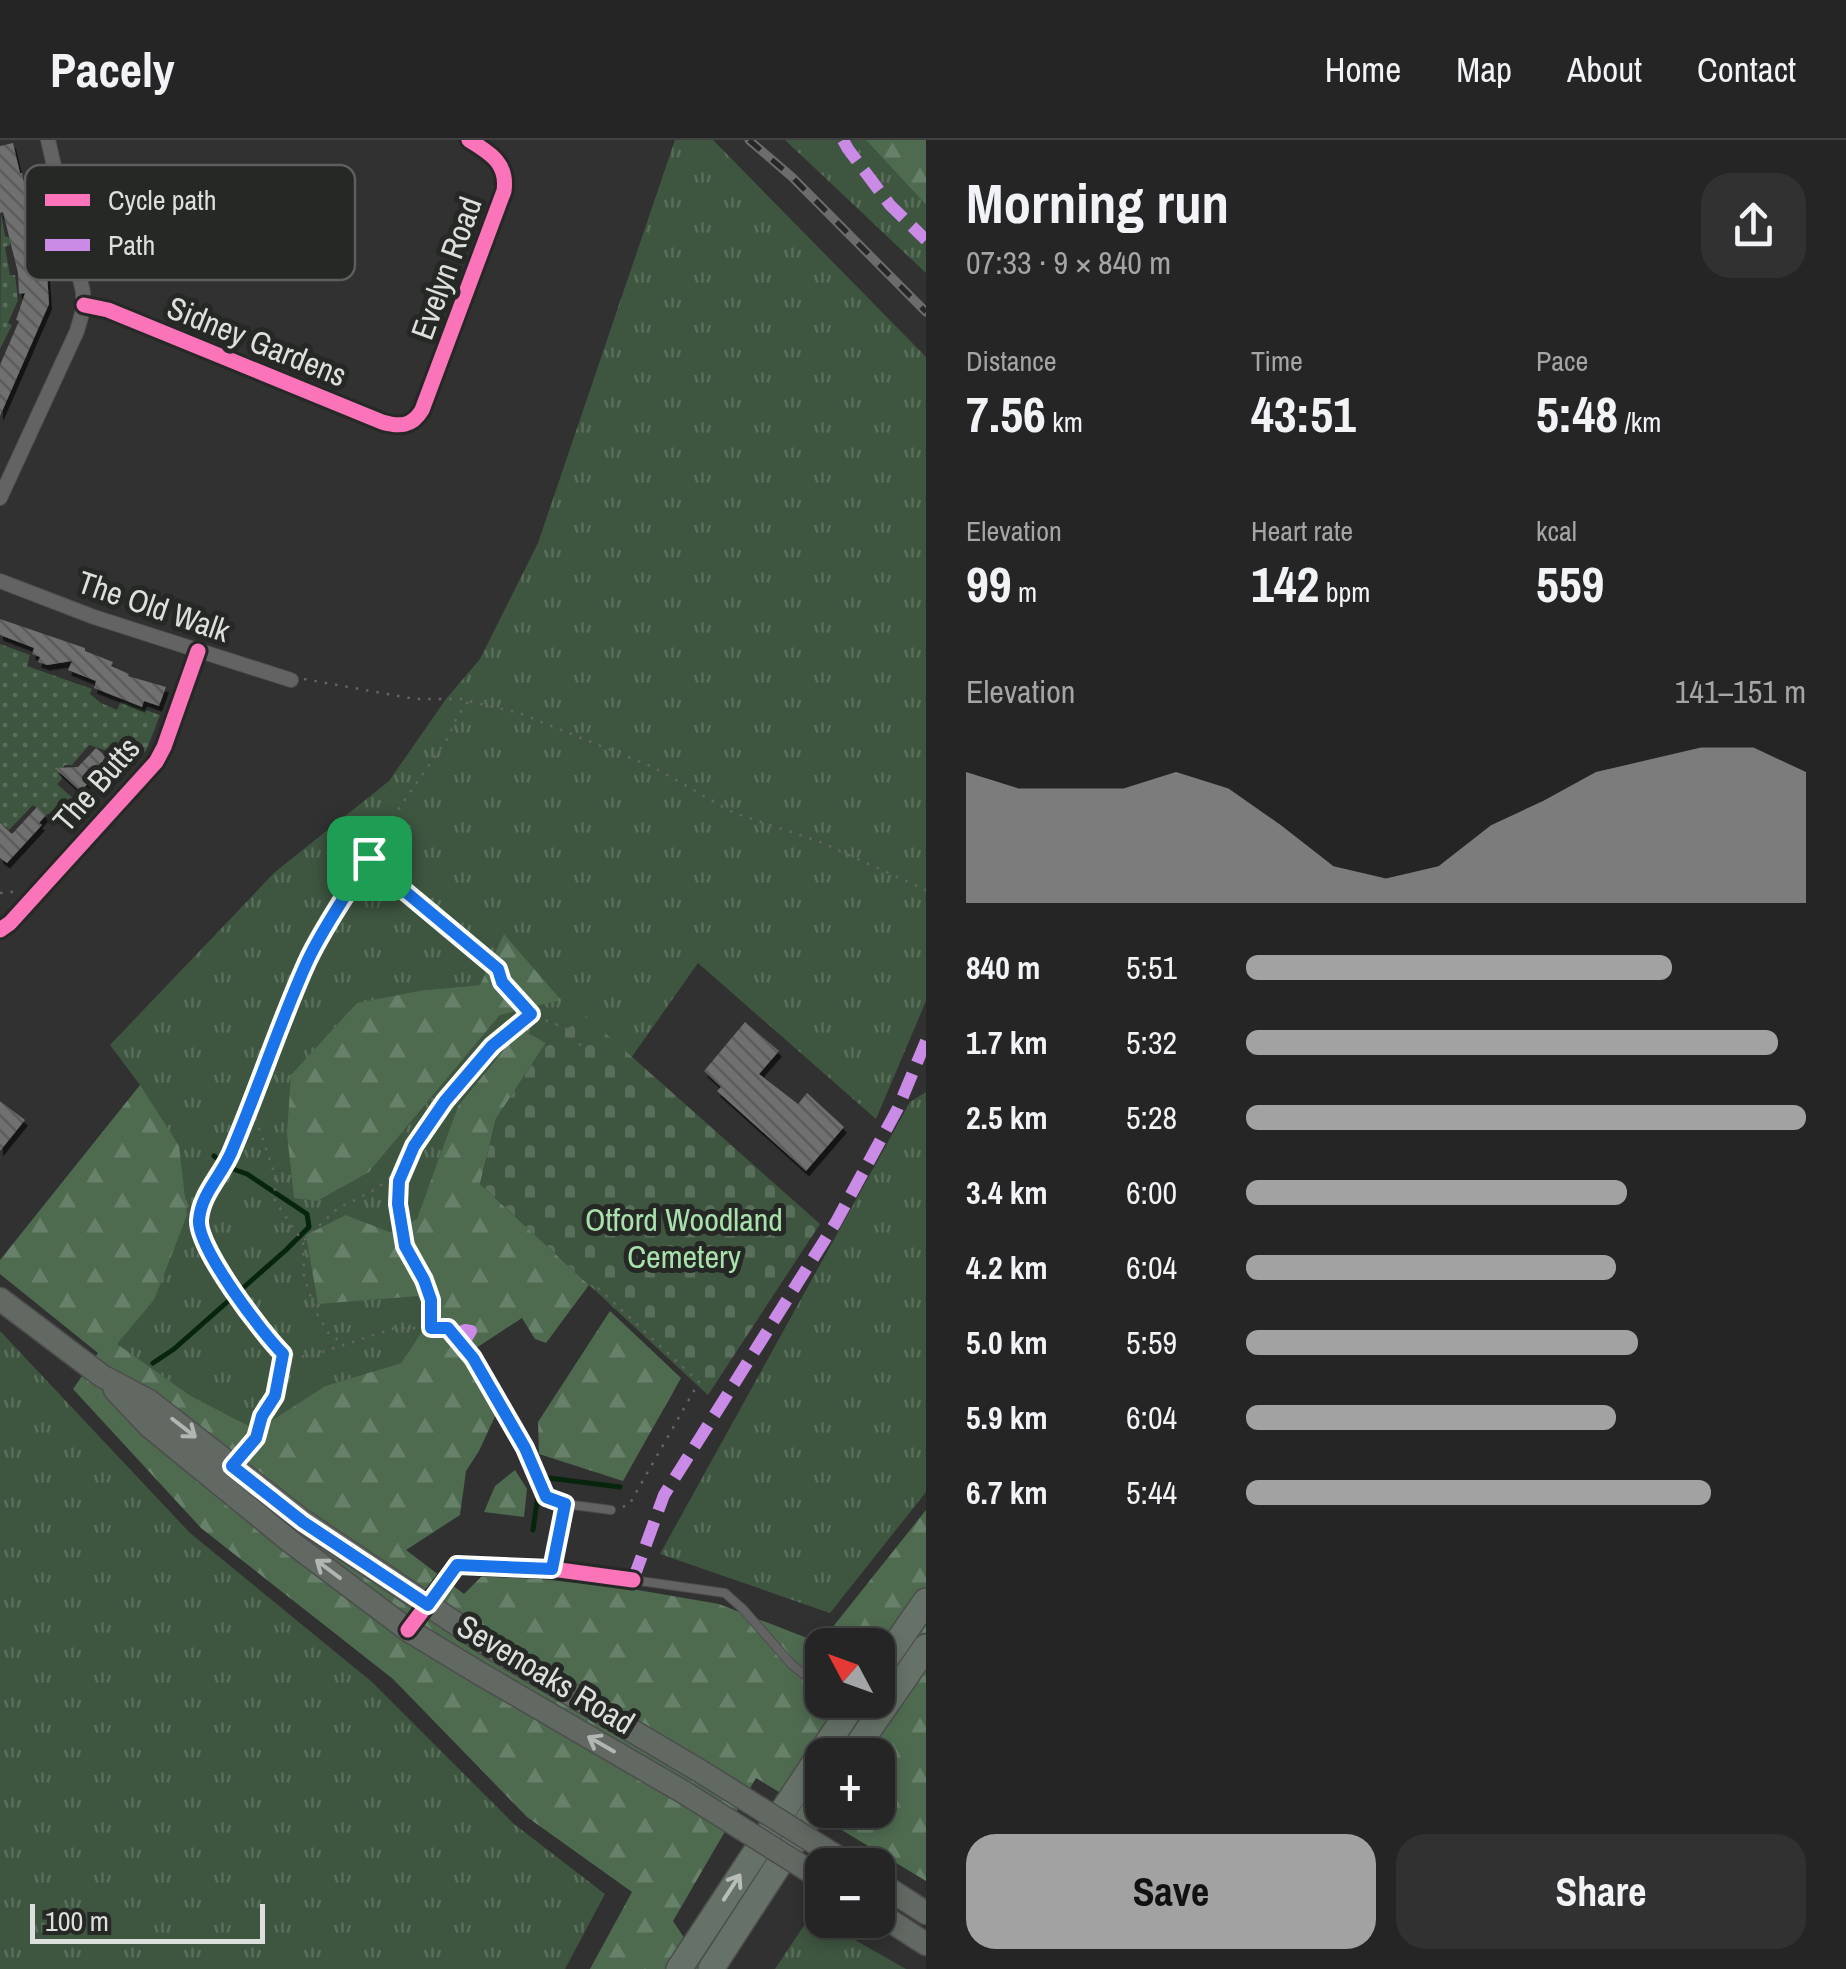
<!DOCTYPE html>
<meta charset="utf-8">
<style>
:root{--surface:#252525;--page:#313132;--text:#f1f3f6;--muted:#a3a5a7;--line:#424242;--accent:#a1a2a1}
body{margin:0;font-family:"Archivo Narrow",sans-serif;background:var(--page);color:var(--text);height:100vh;display:flex;flex-direction:column;font-size:38px;white-space:nowrap}
*{box-sizing:border-box;margin:0}
p{font-size:32px;color:var(--muted)}
.icon{flex:none;width:55px;height:55px;fill:none;stroke:currentColor;stroke-width:2;stroke-linecap:round;stroke-linejoin:round}
.map{position:relative;flex:1;overflow:hidden}
.drawer{display:flex;flex-direction:column;background:var(--surface);width:920px}
.drawer>*{flex:none}
.needle{width:65px;rotate:311deg}
.buttons{position:absolute;left:805px;top:1488px;display:grid;gap:20px}
.buttons a{display:grid;place-items:center;width:90px;height:90px;border-radius:20px;background:var(--surface);box-shadow:0 5px 15px #0003,0 0 0 2px var(--line);font-size:50px}
.scale{position:absolute;left:30px;bottom:25px;width:235px;box-sizing:border-box;padding-left:10px;border:5px solid #dddfdd;border-top:0;font-size:28px;line-height:35px;white-space:nowrap;color:#dddfdd;-webkit-text-stroke:8px #262826;paint-order:stroke}
.pin{position:absolute;display:grid;place-items:center;width:85px;height:85px;color:#fff;margin:-42px;border-radius:20px;box-shadow:0 5px 15px #0006}
.round{display:grid;place-items:center;flex:none;width:105px;height:105px;border-radius:30px;background:var(--page)}
.head{display:flex;align-items:center;justify-content:space-between;height:170px;padding:0 40px}
h1{font-size:55px;font-weight:700;line-height:75px}
.stats{display:grid;grid-template-columns:repeat(3,1fr);gap:15px;height:170px;padding:10px 40px}
.stats div{display:grid;align-content:center}
.stats b{font-size:50px;font-weight:700}
.stats small{font-size:28px;font-weight:400}
.stats p{font-size:28px}
.chart{height:280px;padding:20px 40px}
.chart p{display:flex;justify-content:space-between}
.chart svg{width:100%;height:180px;margin-top:10px;fill:var(--accent);opacity:.7}
.primary-button{display:flex;gap:20px;margin-top:auto;padding:20px 40px}
.primary-button a{flex:1;height:115px;border-radius:30px;background:var(--accent);color:#111;font-size:40px;font-weight:700;line-height:115px;text-align:center}
.primary-button a+a{background:var(--page);color:var(--text)}
ul{padding:0 40px;list-style:none;font-size:32px}
li{display:grid;grid-template-columns:160px 120px 1fr;align-items:center;height:75px}
li i{height:25px;border-radius:12px;background:var(--accent)}
header{display:flex;align-items:center;gap:60px;box-sizing:border-box;height:140px;padding:0 50px;background:var(--surface);border-bottom:2px solid var(--line)}
header strong{font-size:48px}
nav{display:flex;gap:55px;margin-inline-start:auto;font-size:35px}
main{display:flex;flex:1;min-height:0}
.map>svg:first-child{display:block}
</style>
<header>
<strong>Pacely</strong>
<nav><a>Home</a><a>Map</a><a>About</a><a>Contact</a></nav>
</header>
<main>
<div class="map">
<svg width="926" height="1829" viewBox="0 0 926 1829">
<defs>
<pattern id="grass-tufts" width="24" height="20" patternUnits="userSpaceOnUse" patternTransform="scale(2.5)"><rect width="24" height="20" fill="#3e5640"/><path d="M3 7l-1-3M5 7V3M7 7l1-3M15 17l-1-3M17 17v-4M19 17l1-3" fill="none" stroke="#596e5b"/></pattern>
<pattern id="forest-firs" width="22" height="20" patternUnits="userSpaceOnUse" patternTransform="scale(2.5)"><rect width="22" height="20" fill="#4e6b50"/><path d="M5 1l3.5 6h-7zM16 11l3.5 6h-7z" fill="#678069"/></pattern>
<pattern id="cemetery-stones" width="16" height="16" patternUnits="userSpaceOnUse" patternTransform="scale(2.5)"><rect width="16" height="16" fill="#3e5640"/><path d="M2 7V4a2 2 0 0 1 4 0v3zM10 15v-3a2 2 0 0 1 4 0v3z" fill="#596e5b"/></pattern>
<pattern id="garden-dots" width="8" height="8" patternUnits="userSpaceOnUse" patternTransform="scale(2.5)"><rect width="8" height="8" fill="#3e5640"/><path d="M2 2h.1M6 6h.1" fill="none" stroke="#596e5b" stroke-width="1.8" stroke-linecap="round"/></pattern>
<pattern id="building-back-hatch" width="6" height="6" patternUnits="userSpaceOnUse" patternTransform="scale(2.5)"><rect width="6" height="6" fill="#6f6f6f"/><path d="M-1 5l2 2M0 0l6 6M5-1l2 2" fill="none" stroke="#5b5b5b"/></pattern>
<filter id="shadow"><feDropShadow dx="3" dy="5.5" stdDeviation="0" flood-color="#0009"/></filter>
</defs>
<rect width="100%" height="100%" fill="#313131"/>
<g fill="url(#grass-tufts)" fill-rule="evenodd">
<path d="M675,0H713L926,217V861L876,979L698,823L631,918L586,877L546,903L521,889L458,966L418,1079L390,1092L346,1075L419,1156L429,1181L401,1223L325,1246L257,1290L191,1256L116,1204L154,1160L140,945L110,905L275,732L389,641L446,559L480,519L538,403ZM480,845L500,875L369,1032L425,850Z"/>
<path d="M785,0H866L926,65V133Z"/>
<path d="M926,952V1352L830,1473L660,1414L910,962Z"/>
<path d="M0,1191L190,1393L372,1542L514,1684L605,1754L565,1829H0Z"/>
<path d="M811,1775L906,1829H775Z"/>
</g>
<g fill="url(#forest-firs)" fill-rule="evenodd">
<path d="M866,0H926V65Z"/>
<path d="M504,794L561,860L500,875L369,1032L317,1061L294,1058L287,994L291,935L357,863L425,850L480,845Z"/>
<path d="M521,889L546,903L496,979L480,1044L589,1145L546,1203L535,1199L522,1178L467,1214L498,1270L479,1311L466,1331L460,1375L406,1410L464,1454L485,1433L626,1448L719,1464L820,1503L926,1370V1741L756,1638L673,1781L705,1829H590L632,1752L527,1677L393,1539L201,1388L73,1249L98,1213L0,1134V1120L140,945L179,1006L187,1075L154,1160L117,1204L191,1256L257,1290L325,1246L401,1223L429,1181L418,1156L318,1164L306,1095L346,1075L390,1092L417,1079L458,966ZM822,1505H878V1560H822ZM822,1615H878V1670H822Z"/>
<path d="M610,1171L681,1238L623,1341L539,1314L538,1282Z"/>
<path d="M515,1330L527,1349L524,1377L484,1372L495,1346Z"/>
</g>
<path fill="url(#cemetery-stones)" d="M586,876L820,1084L708,1255L480,1044L496,979L546,903Z"/>
<g fill="url(#garden-dots)">
<path d="M1,74L5,96L10,98V105L5,107L10,135H15L18,160L8,183L12,185L0,209Z"/>
<path d="M0,504L30,515L27,526L92,549L90,554L101,563L117,570L121,561L160,575L147,609L138,621L89,605L72,625H65L60,631L62,639L57,644L76,661L46,675L33,665L9,690L3,685L0,688Z"/>
</g>
<g fill="none" stroke-linecap="round" stroke-linejoin="round">
<g stroke="#07250d" stroke-width="5">
<path d="M153,1223L174,1209L286,1110L309,1087L307,1074L247,1034L230,1028L214,1016"/>
<path d="M541,1337L620,1347"/>
<path d="M533,1390L538,1355"/>
</g>
</g>
<g fill="url(#building-back-hatch)" filter="url(#shadow)">
<path d="M13,3L20,33H22L43,134L47,133L49,164L0,276V225L19,181L16,180L25,153L19,154L18,133L3,72L0,73V6Z"/>
<path d="M0,479L85,508V511L113,522L111,526L129,534L128,536L166,547L159,566L144,561L142,567L94,548L96,541L68,530L72,521L47,525L38,522L40,517L32,514L34,508L0,495Z"/>
<path d="M96,608L121,628L111,641L101,634L94,642L91,639L81,652L55,628L78,627Z"/>
<path d="M37,667L46,675L39,683L42,685L7,723L0,718V683L12,694Z"/>
<path d="M745,882L779,911L759,934L798,964L807,953L844,987L806,1031L717,951L721,947L704,931Z"/>
<path d="M0,961L25,980L0,1011Z"/>
</g>
<g fill="none" stroke-linecap="round" stroke-linejoin="round">
<g stroke="#4d4d4d" stroke-width="10">
<g id="lane">
<path d="M552,1429L565,1364L611,1370"/>
<path d="M633,1440L725,1453L743,1469L792,1525L822,1548"/>
</g>
</g>
<g stroke="#4d4d4d" stroke-width="16">
<g id="street">
<path d="M84,165L108,170L382,282C399,287 412,287 422,270L504,51C508,23 490,13 469,0"/>
<path d="M0,358L77,191L83,170V152L48,0"/>
<path d="M0,441L94,477L291,540"/>
<path d="M0,790L10,783L156,622L164,607L198,511"/>
<path d="M408,1490L457,1425L552,1429L633,1440"/>
</g>
</g>
<g stroke="#4d4d4d" stroke-width="25">
<g id="primary">
<path d="M0,1159L102,1236L149,1261L303,1381L494,1509L700,1631"/>
<path d="M115,1250L149,1286L291,1402L408,1490L479,1533L685,1653"/>
<path d="M878,1742L926,1773"/>
<path d="M878,1773L926,1804"/>
</g>
</g>
<g stroke="#4d4d4d" stroke-width="28">
<g id="highway">
<path d="M878,1530L926,1461"/>
<path d="M851,1615L926,1507"/>
<path d="M679,1829L856,1560"/>
<path d="M711,1829L822,1658"/>
</g>
</g>
<g stroke="#636463" stroke-width="2.5" stroke-dasharray="2.5 8" stroke-linecap="butt">
<path d="M304,539L415,559H461L519,573L653,627L734,673L818,701L926,750"/>
<path d="M468,562L457,577L447,599L384,690L308,819L227,1024L205,1054L198,1083L206,1107L232,1149L265,1195L283,1213L307,1217L395,1188L449,1189L473,1218L525,1308L546,1357L554,1360"/>
<path d="M370,719L395,743L498,829L502,842L531,874L567,889L583,908"/>
<path d="M0,753L20,751"/>
<path d="M252,968L275,1035V1061L303,1102L304,1137L316,1172L329,1194L344,1204"/>
<path d="M304,1100L337,1069L376,1049L405,1025"/>
<path d="M598,1148L699,1242L629,1365L622,1367"/>
<path d="M431,1188V1160L424,1140L405,1106L398,1064L399,1041L414,1006L445,961L492,907L531,874"/>
<path d="M244,1312L256,1298L262,1276L275,1256L283,1215"/>
</g>
<use href="#lane" stroke="#626362" stroke-width="8"/>
<use href="#street" stroke="#626362" stroke-width="14"/>
<use href="#primary" stroke="#626963" stroke-width="22"/>
<use href="#highway" stroke="#667267" stroke-width="25"/>
<g stroke="#6c6c6c" stroke-width="9">
<path id="rail" d="M749,0L792,37L926,172"/>
</g>
<use href="#rail" stroke="#262826" stroke-width="5" stroke-dasharray="15" stroke-linecap="butt"/>
<g stroke="#4d4d4d" stroke-width="25" stroke-linecap="butt">
<g id="primary-bridge">
<path d="M700,1631L850,1725"/>
<path d="M685,1653L822,1739"/>
</g>
</g>
<use href="#primary-bridge" stroke="#626963" stroke-width="22"/>
<g stroke="#ca8be6" stroke-width="12" stroke-dasharray="25 12" stroke-linecap="butt">
<path d="M843,0L848,9L890,65L926,100"/>
<path d="M455,1194L465,1190L471,1191L462,1206"/>
<path d="M633,1440L664,1355L836,1082L898,968L926,901"/>
</g>
<g stroke="#262826" stroke-width="21">
<g id="cycleway">
<path d="M84,165L108,170L382,282C399,287 412,287 422,270L504,51C508,23 490,13 469,0"/>
<path d="M0,790L10,783L156,622L164,607L198,511"/>
<path d="M408,1490L457,1425L552,1429L633,1440"/>
</g>
</g>
<use href="#cycleway" stroke="#fb73b8" stroke-width="15"/>
</g>
<defs><path id="oneway-shaft" d="M-6 0H5M1.5-3L5.5 0L1.5 3" fill="none" stroke-width="1.6" stroke-linecap="round" stroke-linejoin="round" transform="scale(2.5)"/></defs>
<g stroke="#b2b6b2">
<use href="#oneway-shaft" transform="translate(184 1288) rotate(38)"/>
<use href="#oneway-shaft" transform="translate(328 1429) rotate(-143)"/>
<use href="#oneway-shaft" transform="translate(601 1604) rotate(-150)"/>
</g>
<use stroke="#b9beba" href="#oneway-shaft" transform="translate(732 1747) rotate(-57)"/>
<g fill="none" stroke-linecap="round" stroke-linejoin="round">
<g stroke="#fff" stroke-width="20">
<path id="route" d="M369,718L395,743L498,829L502,842L531,874L492,906L445,961L414,1006L399,1041L398,1064L405,1106L424,1140L431,1160V1188H448L473,1218L525,1308L546,1357L565,1364L552,1429L457,1425L428,1465L303,1382L232,1326L256,1298L262,1276L275,1256L283,1214C262,1193 197,1108 199,1080C201,1054 221,1036 231,1013C258,950 279,884 307,822C323,787 349,751 369,718Z"/>
</g>
<use href="#route" stroke="#1a73e8" stroke-width="12"/>
</g>
<g text-anchor="middle" dominant-baseline="central" stroke-width="10" stroke-linejoin="round" paint-order="stroke">
<g font-size="32" fill="#dddfdd" stroke="#262826">
<text transform="translate(446 128) rotate(-70)">Evelyn Road</text>
<text transform="translate(257 201) rotate(22)">Sidney Gardens</text>
<text transform="translate(154 466) rotate(19)">The Old Walk</text>
<text transform="translate(96 644) rotate(-49)">The Butts</text>
<text transform="translate(546 1534) rotate(31)">Sevenoaks Road</text>
</g>
<g font-size="32" fill="#a8e1ac" stroke="#262826">
<text x="684" y="1079">Otford Woodland<tspan x="684" dy="37">Cemetery</tspan></text>
</g>
</g>
<rect x="25" y="25" width="330" height="115" rx="15" fill="#262826" stroke="#5d5f5d" stroke-width="2.5"/>
<rect x="45" y="54" width="45" height="12" fill="#fb73b8"/>
<rect x="45" y="99" width="45" height="12" fill="#ca8be6"/>
<g font-size="28" fill="#dddfdd">
<text x="108" y="70">Cycle path</text>
<text x="108" y="115">Path</text>
</g>
</svg>
<div class="buttons">
<a><svg class="needle" viewBox="-14 -14 28 28"><path d="M0-13l5 13h-10z" fill="#e53935"/><path d="M0 13l5-13h-10z" fill="#a3a5a7"/></svg></a>
<a>+</a>
<a>−</a>
</div>
<div class="scale">100 m</div>
<div class="pin" style="left:369px;top:718px;background:#1e9e55"><svg class="icon" aria-label="arrive" viewBox="0 0 24 24"><path d="M6 21V4h12l-3 4 3 4H6"/></svg></div>
</div>
<section class="drawer">
<div class="head"><div><h1>Morning run</h1><p>07:33 · 9 × 840 m</p></div><a class="round"><svg class="icon" aria-label="share" viewBox="0 0 24 24"><path d="M12 15V3M7 8l5-5 5 5M5 13v7h14v-7"/></svg></a></div>
<div class="stats">
<div><p>Distance</p><b>7.56<small> km</small></b></div>
<div><p>Time</p><b>43:51</b></div>
<div><p>Pace</p><b>5:48<small> /km</small></b></div>
</div>
<div class="stats">
<div><p>Elevation</p><b>99<small> m</small></b></div>
<div><p>Heart rate</p><b>142<small> bpm</small></b></div>
<div><p>kcal</p><b>559</b></div>
</div>
<div class="chart"><p><span>Elevation</span>141–151 m</p>
<svg viewBox="0 0 160 44" preserveAspectRatio="none"><path d="M0 44V12L10 16L20 16L30 16L40 12L50 16L60 25L70 35L80 38L90 35L100 25L110 19L120 12L130 9L140 6L150 6L160 12V44z"/></svg>
</div>
<ul>
<li><b>840 m</b>5:51<i style="width:76%"></i></li>
<li><b>1.7 km</b>5:32<i style="width:95%"></i></li>
<li><b>2.5 km</b>5:28<i style="width:100%"></i></li>
<li><b>3.4 km</b>6:00<i style="width:68%"></i></li>
<li><b>4.2 km</b>6:04<i style="width:66%"></i></li>
<li><b>5.0 km</b>5:59<i style="width:70%"></i></li>
<li><b>5.9 km</b>6:04<i style="width:66%"></i></li>
<li><b>6.7 km</b>5:44<i style="width:83%"></i></li>
</ul>
<div class="primary-button"><a>Save</a><a>Share</a></div>
</section>
</main>
